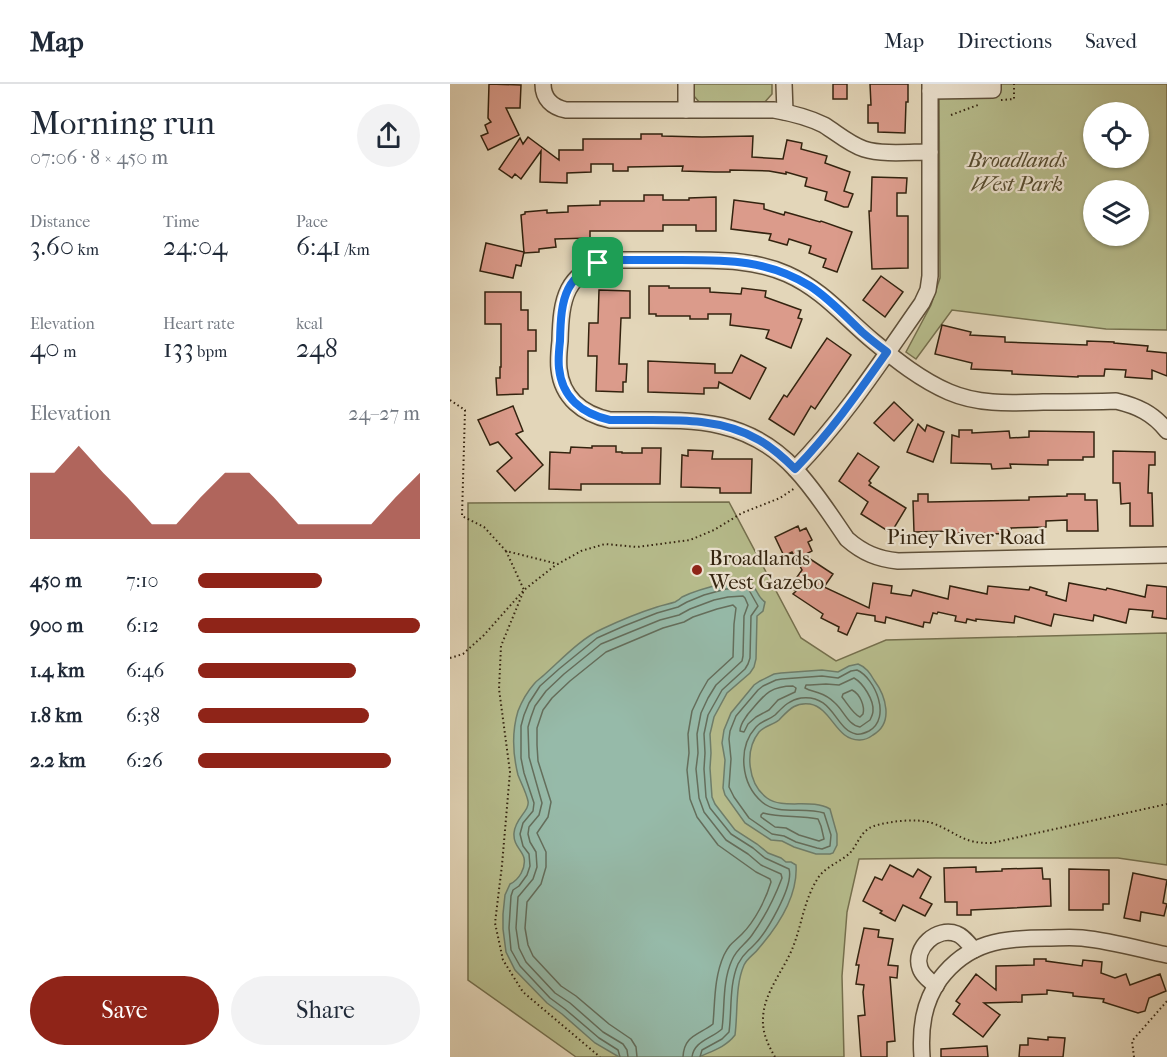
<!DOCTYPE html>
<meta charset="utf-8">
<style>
:root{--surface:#fff;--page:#f2f2f3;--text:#1f2937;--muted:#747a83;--line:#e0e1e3;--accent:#8f2418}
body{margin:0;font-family:"IM FELL French Canon",serif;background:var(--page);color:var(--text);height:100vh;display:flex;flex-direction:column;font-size:22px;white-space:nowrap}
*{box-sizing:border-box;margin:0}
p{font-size:20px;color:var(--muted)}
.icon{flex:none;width:33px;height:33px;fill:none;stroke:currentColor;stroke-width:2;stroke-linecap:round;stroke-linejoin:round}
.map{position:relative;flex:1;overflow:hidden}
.details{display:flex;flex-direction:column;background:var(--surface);width:450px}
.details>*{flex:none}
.tools{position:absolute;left:633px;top:18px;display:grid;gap:12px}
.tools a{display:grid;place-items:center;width:66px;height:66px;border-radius:50%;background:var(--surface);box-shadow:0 2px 4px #0004;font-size:30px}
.pin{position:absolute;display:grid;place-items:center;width:51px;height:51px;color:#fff;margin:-26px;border-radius:12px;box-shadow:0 3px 9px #0006}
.round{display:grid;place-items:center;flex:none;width:63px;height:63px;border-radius:32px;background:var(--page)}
.head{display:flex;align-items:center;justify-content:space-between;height:102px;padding:0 30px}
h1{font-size:33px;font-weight:600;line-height:45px}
.figures{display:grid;grid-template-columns:repeat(3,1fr);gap:9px;height:102px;padding:6px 30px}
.figures div{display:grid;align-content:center}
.figures b{font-size:26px;font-weight:600}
.figures small{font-size:16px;font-weight:400}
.figures p{font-size:16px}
.chart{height:168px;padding:12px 30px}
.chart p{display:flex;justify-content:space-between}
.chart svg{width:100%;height:108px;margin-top:6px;fill:var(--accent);opacity:.7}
.button{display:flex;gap:12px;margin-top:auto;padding:12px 30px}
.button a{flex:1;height:69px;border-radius:36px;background:var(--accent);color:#fff;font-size:24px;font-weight:600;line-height:69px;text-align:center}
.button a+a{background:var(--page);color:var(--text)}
ul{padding:0 30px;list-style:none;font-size:20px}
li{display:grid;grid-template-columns:96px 72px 1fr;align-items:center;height:45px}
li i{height:15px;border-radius:8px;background:var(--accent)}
header{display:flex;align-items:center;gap:36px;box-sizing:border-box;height:84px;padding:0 30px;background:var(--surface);border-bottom:2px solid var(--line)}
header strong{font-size:28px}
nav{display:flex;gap:33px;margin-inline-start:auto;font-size:21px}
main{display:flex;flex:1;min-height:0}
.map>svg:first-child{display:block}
</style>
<header>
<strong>Map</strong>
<nav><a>Map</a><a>Directions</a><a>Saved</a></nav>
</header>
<main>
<section class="details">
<div class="head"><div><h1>Morning run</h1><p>07:06 · 8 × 450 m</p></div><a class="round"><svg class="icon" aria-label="share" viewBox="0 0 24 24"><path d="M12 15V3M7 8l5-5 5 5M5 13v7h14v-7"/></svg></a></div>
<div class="figures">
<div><p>Distance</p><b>3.60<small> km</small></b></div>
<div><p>Time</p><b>24:04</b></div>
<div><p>Pace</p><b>6:41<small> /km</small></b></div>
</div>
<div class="figures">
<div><p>Elevation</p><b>40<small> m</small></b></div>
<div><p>Heart rate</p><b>133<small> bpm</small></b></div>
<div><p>kcal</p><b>248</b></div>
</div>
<div class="chart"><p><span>Elevation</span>24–27 m</p>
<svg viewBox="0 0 160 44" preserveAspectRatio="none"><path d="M0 44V17L10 17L20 6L30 17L40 27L50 38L60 38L70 27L80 17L90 17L100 27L110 38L120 38L130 38L140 38L150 27L160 17V44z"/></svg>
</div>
<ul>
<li><b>450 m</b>7:10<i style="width:56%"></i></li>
<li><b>900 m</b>6:12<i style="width:100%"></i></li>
<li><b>1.4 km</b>6:46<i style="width:71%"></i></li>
<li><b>1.8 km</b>6:38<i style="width:77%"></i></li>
<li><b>2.2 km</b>6:26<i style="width:87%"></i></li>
</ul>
<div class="button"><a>Save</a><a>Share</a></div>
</section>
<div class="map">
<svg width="717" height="973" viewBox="0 0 717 973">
<rect width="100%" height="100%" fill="#e3d6b9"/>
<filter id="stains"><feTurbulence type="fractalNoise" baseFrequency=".00333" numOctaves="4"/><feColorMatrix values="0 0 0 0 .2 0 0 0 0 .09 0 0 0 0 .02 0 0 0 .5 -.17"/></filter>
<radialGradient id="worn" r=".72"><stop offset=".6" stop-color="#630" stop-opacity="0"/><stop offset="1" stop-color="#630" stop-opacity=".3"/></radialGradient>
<g fill="#b7bd8d" stroke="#75704e" stroke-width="1.5" fill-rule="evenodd">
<path d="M243,0H322V10L314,19H250L243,11Z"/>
<path d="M489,0H717V246L656,245L502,226L466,275L456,268L481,221L490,194ZM644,28H688V74H644ZM644,106H688V152H644Z"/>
<path d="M279,418L351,554L386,577L436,556L717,549V781L668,774H486L409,775L397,828L392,892L394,973H126L18,896V419Z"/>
</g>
<g fill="#96baa9" stroke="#6e7e6b" stroke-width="1.5">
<path d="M299,498C307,503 307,513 315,518L313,527L307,532L306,575L304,583L300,589L277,609L264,633L260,650L261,669L260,684L262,713L265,720L285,746L307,760L318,769L331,774L336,778H341L346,781C348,811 328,842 309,864C304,871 298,873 294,881C285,902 288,928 285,951C276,963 262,967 249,973H169L145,959L112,930L97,919L65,886L56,868L53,845V830L55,811L60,800C69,796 76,784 74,774C72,766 63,761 64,749C65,734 80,727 78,717C76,708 71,699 68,691C63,671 62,647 68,627C72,617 77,608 84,600C87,596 91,594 94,591C112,575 130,555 152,545C169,537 188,529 207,523C213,521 219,520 225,518C227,517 230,515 232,513C244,507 263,502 276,499C283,498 291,499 299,498Z"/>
<path d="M408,580C416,583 420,589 424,596C436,612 444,639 423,651C419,654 414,656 410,656C386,657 382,624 360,620C344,618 338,627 329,636C323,641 314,642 309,648C294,667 298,700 317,714C333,726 361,714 380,725L387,750V761L383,769L380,770H366L344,763L332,757L321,756L295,739L275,711L273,704L275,676L272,659L274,646L281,629L304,601L310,597L324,590L331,589L372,586L388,588L399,582Z"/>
</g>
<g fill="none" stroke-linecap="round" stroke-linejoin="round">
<g stroke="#646e5c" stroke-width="1.5">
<path d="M407,586C425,594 442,634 419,647C415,649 411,651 406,650C385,646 384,610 351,614C339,616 333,623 325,631C319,636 311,637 306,643C287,664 291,700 312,718C328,732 355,722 374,729L381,751L380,762L372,765L367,764L346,758L334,752L322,750L299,734L284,713L279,703L281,675L279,655L280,647L286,632L308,606L313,602L326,596L332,595L372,592L388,594L401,587Z"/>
<path d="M404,594C413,599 424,616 423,627C423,629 421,634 420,636L410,643C398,641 394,627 385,619C381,615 375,611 369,609C364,607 360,607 355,604L356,601H360L376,600L389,601Z"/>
<path d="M343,602L346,604L345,608L328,616L319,626L306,633L298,640L294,648L290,647C290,640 294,636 298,630C313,613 318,602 343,602Z"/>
<path d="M402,606C410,610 415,622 413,630L410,633C403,630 397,619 392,613L393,610Z"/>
<path d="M313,729C332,734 350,731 368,735L371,742L374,755L369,757L349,751L336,744L325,743L311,733V731Z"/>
<path d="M170,973L168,966L149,954L115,925L100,914L70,882L61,866L59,844L61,812L63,806L69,802L77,791L80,782L79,770L73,762L70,750L73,739L83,727L84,719L74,689L71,674V642L74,631L79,619L90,602L109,585L147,554L174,542L207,529L228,523L237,518L254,511L276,505L297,504L299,506L308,522L301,532L300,574L298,580L295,585L272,606L258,631L254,650L255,669L254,685L256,713L260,724L281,750L303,764L315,774L339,785C344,802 316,850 303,862C296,869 293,870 288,880C279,901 282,926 279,948L272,955L252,966L250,973"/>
<path d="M178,973L177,966L173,960L153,948L120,919L105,909L76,878L69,864L66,844L68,813L83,795L87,783L86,768L80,758L78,750L79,743L89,731L92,719L79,673L78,643L81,633L85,622L96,607L114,590L151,560L210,536L229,531L240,525L264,516L278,513L293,512L295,514L298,521L294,532L293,572L292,577L266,601L258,614L251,629L247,650L248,669L246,685L249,714L254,728L276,756L298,770L311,781L331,790L332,794C324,815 315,833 302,851C295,861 287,864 282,876C272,898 275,923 272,945C261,955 244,957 242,973"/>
<path d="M187,973L186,963L181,955L159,940L126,912L111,902L83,872L78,861L75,844L77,818L91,800L96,783V768L87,749L98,733L101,718L88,677L87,661V644L93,626L102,614L120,597L156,568L213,544L234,538L243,533L267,525L283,521L286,524L284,540L283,573L258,596L250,610L242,627L238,650L239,669L237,686L240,715L247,733L268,761L306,788L320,795L321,798C316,815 305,837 292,850C283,859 280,859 274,871C264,893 265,918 263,940C249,951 234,951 233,973"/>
</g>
</g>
<g fill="#db9b8b" stroke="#33230f" stroke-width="1.5">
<path d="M39,0L71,1L70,24H56L69,51L38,66L31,52L38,49L35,41L41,38L38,34Z"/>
<rect x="383" y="0" width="14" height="15"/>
<path d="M420,0H458V18H456L455,49L428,48V39H418V21H421Z"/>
<path d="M191,50H212V52L252,53L303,52L302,73L333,75L337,56L352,59L351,65L377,72L375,79L400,88L394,107L403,110L398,123H394L375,116L377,108L355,102L357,94L336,88V90L319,87L280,86V88H265L232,87L233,82L178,83V87H163V80H141V88L117,89V99L90,98L91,67L71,95L65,90L62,94L49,85L70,54L73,60L78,53L109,76V66H133V55H191Z"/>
<path d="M422,93L457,94L456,109H447V132H458V184L422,185L419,127H421Z"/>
<path d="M194,111H213V116H239V114L266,113V147H246V141H213V147H140V154L105,155L106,163L89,165V168L74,169L71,131L75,130V128L97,126V129L118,128V122L150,121V117H194Z"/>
<path d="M284,116L314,120V125L334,131L335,128L370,138L371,137L402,148L387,188L373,183L376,175L359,169L361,162L339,155L337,161L319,156L321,150L281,145Z"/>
<path d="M36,159L74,168L71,182L66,181L63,194L30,187Z"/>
<path d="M431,192L453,208L435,233L413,216Z"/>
<path d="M199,202H219V204H260V208L291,210L292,204L316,207L315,213L351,226L348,234L352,235L341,264L316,254L319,246L280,241L281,230H258V235H240V232H206V230H199Z"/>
<path d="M149,206L180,207V234H171L169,280H177L176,298H173V308L146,307L147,272H138L139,239H148Z"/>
<path d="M35,208H71V226H78V246H86V267H78V305H73V310L47,311L46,294H50V283H51V240H35Z"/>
<path d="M492,241L521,248L520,251L555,253V258L637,261V257L664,258V259L698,262L697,267L717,269V292L702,286V295L675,293L676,286L655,285L654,292H628V293L562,290V287L521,285L522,279L485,270Z"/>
<path d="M377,254L401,271L365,325L361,322L344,351L319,335L334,311L337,313Z"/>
<path d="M291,271L316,284L300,315L269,298L268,304H254V310L198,308V277L265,280V289H282Z"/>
<path d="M444,318L463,336L444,357L424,339Z"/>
<path d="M63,322L73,347L66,350L93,381L65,407L47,387L62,374L48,358L40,361L28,336Z"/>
<path d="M468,340L475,347L477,341L494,348L483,378L457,368Z"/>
<path d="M509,346H522V349L559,347L560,354L579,353V347L644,348V373H633V376H598V381L560,380L561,384L542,385L541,380L501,379L502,351L509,353Z"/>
<path d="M142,362H166V368H172V369H192V364H211L210,400H131V406L99,405L100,368L120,369L121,363L142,364Z"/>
<path d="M238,366L263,367L262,375H302L301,409H270V404L231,403L232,371L238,372Z"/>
<path d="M663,367L705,368V381H699L698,409H702L703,442H680V419L671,420L670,399H663Z"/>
<path d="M408,369L429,383L419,397L421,399L419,401L456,424L441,449L411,430L418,418L389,397Z"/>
<path d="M468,410H478V418L579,416V413L617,412V410H635V416H647L648,447H617V436L596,437V443L561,444V450L503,449V447L464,448L463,417H468Z"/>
<path d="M348,442L350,447L356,444L362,456L358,458L362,467L354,471L383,490L374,503L419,524L423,499L442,502L441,509L461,512L463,506L498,515L500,502L537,510L538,502L579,506L580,503L597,508L596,511L616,517L619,499L656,506L657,504L695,513L697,501L717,503V535L702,533L703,527L679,525L676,539L644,531L643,537L604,530L601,542L565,532L564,539L526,535V537L517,535L516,539L505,537L506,532L488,528L487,530L483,529L480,539L474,538L473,543L436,533L435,539L425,537V532L407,529L397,551L388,547L389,543L371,534L373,530L343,510L346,507L340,503L352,486L342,468L334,472L325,453Z"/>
<path d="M440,781L463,793L468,785L481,793L470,814L482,820L475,832L453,821L445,837L430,829L432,827L413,817L425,793L432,796Z"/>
<path d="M526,783V788L552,787V785L592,784L593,795H600L601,822L521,826V831H507V818H495L494,784Z"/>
<path d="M619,785L659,786V820H653V826H619Z"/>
<path d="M683,789L717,796L713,819L717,820L714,832L691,828L690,837L674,834Z"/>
<path d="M414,844L429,846L428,853L443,855L438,881L448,882L447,894L440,893L445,957L437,958V973H411L408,932L415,931L413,908L414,901L406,900L409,881H406Z"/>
<path d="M584,875H596V877L632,882L633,876L652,878L651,889L665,894L676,890L680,901L710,890L716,907L699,914L695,927L688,929L653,918L654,915L623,912V909L597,906V910L572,911V918L534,919L550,931L533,953L503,930L510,920L506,917L526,890L546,906V882L584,881Z"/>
<path d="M598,953L615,954L613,973H569L570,961H578V954L598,956Z"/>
<path d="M537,962L538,973H491V965Z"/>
</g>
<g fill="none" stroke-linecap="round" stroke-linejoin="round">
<g stroke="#5f503a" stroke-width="18">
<g id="minor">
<path d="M93,0C93,15 102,23 116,26H324C341,29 358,33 374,41C387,49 399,60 414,65C433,71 460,68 480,68"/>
<path d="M236,0V26"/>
<path d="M334,0L335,28"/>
<path d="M480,7L543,6V0"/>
<path d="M717,347C703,329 687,322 666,317C642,318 617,318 593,318C561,319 529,321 499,308C471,296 446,276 423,257C394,233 373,206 337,190C303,175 267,176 230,176C207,176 184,176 161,176C115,188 111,215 110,257C109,266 108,276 109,285C112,314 133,330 160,336C231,337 292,328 345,385C365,406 381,432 397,455C413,469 428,475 448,477L717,471"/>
<path d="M345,385C394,335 432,276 472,219L478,206L480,192V0"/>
<path d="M486,902C480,897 472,891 470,884C463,864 487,842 507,850C513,852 519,860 524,866"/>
<path d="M472,973C470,945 473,919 490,895C518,858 552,854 596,854C608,854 620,853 632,854C661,857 689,865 717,871"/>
</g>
</g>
<g stroke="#33230f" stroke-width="2" stroke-dasharray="1.5 3" stroke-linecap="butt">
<path d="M551,16L564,15V0"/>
<path d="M501,31L528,21"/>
<path d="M0,316L15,326L12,432L34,443L56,467L108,480L131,467L155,460L187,463L240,456L264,446L292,429L330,414L345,404"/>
<path d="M56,467L74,506L51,562L49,605L60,688L52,781L45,839L53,876L73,908L150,973"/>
<path d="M0,574L13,570L34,551L74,506L107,480"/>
<path d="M325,973C318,961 312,948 313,934C314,908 334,886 343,863C352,840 354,816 368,794C375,783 390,778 400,769C408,760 411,746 424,742C440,737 467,734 482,739C507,748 512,760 542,759L717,720"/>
<path d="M684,973L682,957L717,917"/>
</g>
<use href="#minor" stroke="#ede4d2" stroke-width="15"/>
</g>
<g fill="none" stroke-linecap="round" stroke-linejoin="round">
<g stroke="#fff" stroke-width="12">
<path id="route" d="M161,176C184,176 208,176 231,176C278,176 318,176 360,202C380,215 395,232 412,248C420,255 429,262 437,268C408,309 380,349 345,385C334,374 323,364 309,356C265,330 210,337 160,336C133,330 112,314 109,284C108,275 109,266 110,257C111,214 114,188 161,176Z"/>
</g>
<use href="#route" stroke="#1a73e8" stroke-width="8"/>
</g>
<circle fill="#8f2418" stroke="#ede4d2" stroke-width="2" cx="247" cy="486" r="6"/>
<g text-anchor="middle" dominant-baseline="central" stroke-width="4.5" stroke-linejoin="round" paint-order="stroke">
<g font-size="21" font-style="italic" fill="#544a2e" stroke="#ede4d2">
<text x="567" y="76">Broadlands<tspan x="567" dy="24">West Park</tspan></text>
</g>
<g font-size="21" fill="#33230f" stroke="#ede4d2">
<text x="516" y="453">Piney River Road</text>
</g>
<g font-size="21" fill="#33230f" stroke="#ede4d2" text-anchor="start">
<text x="259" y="474">Broadlands<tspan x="259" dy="24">West Gazebo</tspan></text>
</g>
</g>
<rect width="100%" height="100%" filter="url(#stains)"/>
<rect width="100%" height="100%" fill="url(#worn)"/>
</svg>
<div class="tools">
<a><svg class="icon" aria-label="locate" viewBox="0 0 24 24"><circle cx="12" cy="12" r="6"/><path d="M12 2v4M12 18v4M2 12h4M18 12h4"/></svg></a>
<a><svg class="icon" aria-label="layers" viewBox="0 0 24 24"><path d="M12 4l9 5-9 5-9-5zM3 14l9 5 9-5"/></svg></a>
</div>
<div class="pin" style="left:148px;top:179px;background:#1e9e55"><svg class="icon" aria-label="arrive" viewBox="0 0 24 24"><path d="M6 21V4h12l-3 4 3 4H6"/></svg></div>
</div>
</main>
